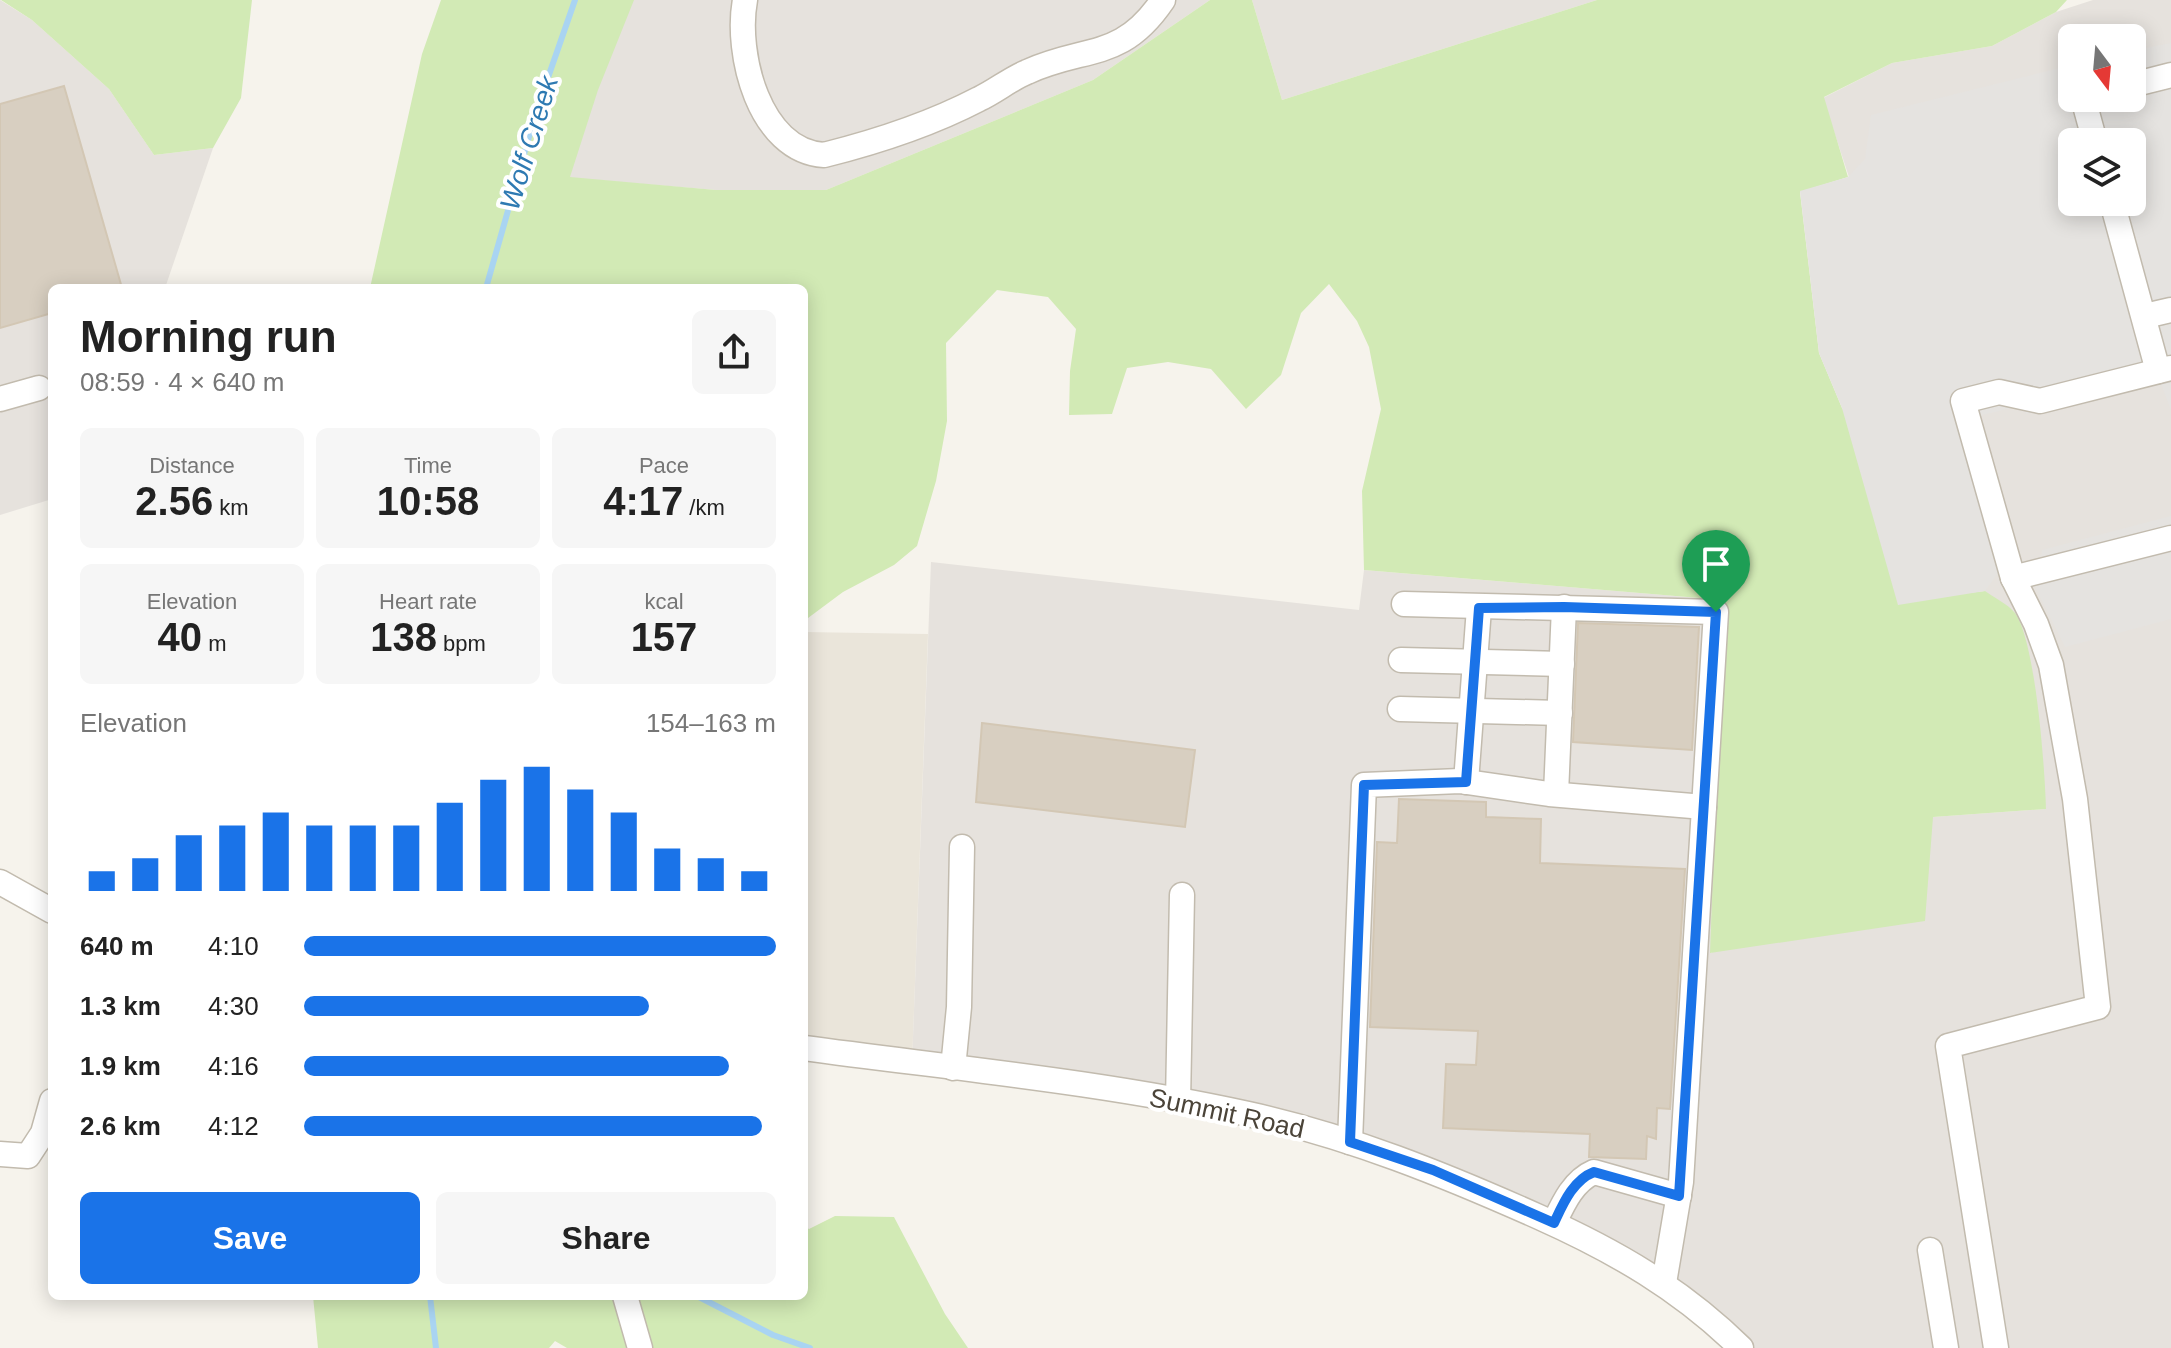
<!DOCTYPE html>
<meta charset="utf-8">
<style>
:root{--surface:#fff;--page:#f6f6f6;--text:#222;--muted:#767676;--accent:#1a73e8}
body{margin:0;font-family:Arial,sans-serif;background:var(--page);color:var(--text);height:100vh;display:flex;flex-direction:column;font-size:30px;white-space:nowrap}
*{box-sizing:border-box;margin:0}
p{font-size:26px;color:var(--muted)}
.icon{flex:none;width:44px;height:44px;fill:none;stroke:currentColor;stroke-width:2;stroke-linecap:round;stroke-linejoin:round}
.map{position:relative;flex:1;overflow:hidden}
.details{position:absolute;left:48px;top:284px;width:760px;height:1016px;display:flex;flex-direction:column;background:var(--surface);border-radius:12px;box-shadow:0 4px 20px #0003}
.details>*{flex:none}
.needle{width:52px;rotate:164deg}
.fabs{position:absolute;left:2058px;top:24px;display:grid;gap:16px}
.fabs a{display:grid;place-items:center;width:88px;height:88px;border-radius:12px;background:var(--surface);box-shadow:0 4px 20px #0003;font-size:40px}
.pin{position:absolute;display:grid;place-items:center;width:68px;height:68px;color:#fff;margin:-82px -34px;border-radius:50% 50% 50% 0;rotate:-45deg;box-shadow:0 0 8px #0007}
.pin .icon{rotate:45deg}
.round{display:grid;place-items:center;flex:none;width:84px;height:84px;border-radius:12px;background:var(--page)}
.head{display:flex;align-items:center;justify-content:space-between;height:136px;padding:0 32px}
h1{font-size:44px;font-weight:600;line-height:60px}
.figures{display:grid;grid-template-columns:repeat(3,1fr);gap:12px;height:136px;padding:8px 32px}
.figures div{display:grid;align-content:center;border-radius:12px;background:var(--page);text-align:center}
.figures b{font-size:40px;font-weight:600}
.figures small{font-size:22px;font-weight:400}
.figures p{font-size:22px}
.chart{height:224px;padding:16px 32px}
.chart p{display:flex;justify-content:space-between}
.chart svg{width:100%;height:144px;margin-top:8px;stroke:var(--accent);stroke-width:6}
.button{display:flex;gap:16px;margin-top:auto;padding:16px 32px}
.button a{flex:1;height:92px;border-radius:12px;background:var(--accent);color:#fff;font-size:32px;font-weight:600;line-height:92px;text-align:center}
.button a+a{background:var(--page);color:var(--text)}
ul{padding:0 32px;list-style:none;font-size:26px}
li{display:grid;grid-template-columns:128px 96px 1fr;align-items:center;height:60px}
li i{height:20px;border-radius:10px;background:var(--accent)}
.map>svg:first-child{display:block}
</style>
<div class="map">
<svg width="2171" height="1348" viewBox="0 0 2171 1348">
<rect width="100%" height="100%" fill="#f6f3ec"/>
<path fill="#eae5da" d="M804,632L928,634L912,1063L804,1048Z"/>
<g fill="#e6e2dd" fill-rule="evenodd">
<path d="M0,0L32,20L109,89L154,155L213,148L165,288H52V499L0,515Z"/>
<path d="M575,0H1210L1093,80L826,190H716L570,178Z"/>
<path d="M1252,0H1597L1282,100Z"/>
<path d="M2093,0H2171V1348H1740L1688,1299L1343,1140L912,1063L931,562L1359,610L1364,570L1723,600L1711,953L1933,817L2046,809L1985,591L1823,98L1892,63L1992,46L2056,12ZM2072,38H2132V98H2072ZM2072,142H2132V202H2072Z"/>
</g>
<g fill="#d2eab5">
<path d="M1,0H252L241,98L213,148L154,155L109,89L32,20Z"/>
<path d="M441,0H634L598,90L570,177L716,190H826L1093,80L1210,0H1252L1282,100L1597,0H2067L2056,12L1992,46L1892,63L1824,97L1848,177L1800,192L1819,353L1842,408L1959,594L1985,591C1993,597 2008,604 2015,613C2036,642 2045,771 2046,809L1933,817L1925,921L1710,953L1723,600L1364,570L1362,491L1381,409L1369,347L1357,321L1329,284L1301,313L1281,375L1246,409L1211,369L1168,362L1127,368L1112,414L1069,415L1070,371L1076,329L1048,297L997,290L946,343L947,421L936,481L917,546L894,565L843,592L804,621V288H370L422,54Z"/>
<path d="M835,1216L894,1217L945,1314L968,1348H567L555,1341L549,1348H318L313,1296H804V1226L809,1229Z"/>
</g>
<g fill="#e5e3e0" fill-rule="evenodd">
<path d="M2171,43V410L2160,381L2026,414L2022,405L1979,416L2015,549L1985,591L1898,605L1842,408L1819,353L1800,191L1848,177L1865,159L1871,115L2072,65V98H2132V51ZM2072,142H2132V202H2072Z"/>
<path d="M2171,516V619L2065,647L2035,587L2042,550Z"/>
</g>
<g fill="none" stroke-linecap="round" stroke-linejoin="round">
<g stroke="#a9d4f2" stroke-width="6">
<path d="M486,288L536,112L575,0"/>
<path d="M430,1296L436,1348"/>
<path d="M697,1296L773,1335L810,1348"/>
</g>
</g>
<g fill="#d8cfc1" stroke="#d3c7b4" stroke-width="2">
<path d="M64,86L122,288H52V313L0,328V104Z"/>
<path d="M1578,623L1699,627L1692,750L1573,742Z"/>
<path d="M982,723L1195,750L1185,827L976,802Z"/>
<path d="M1399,799L1486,802V817L1541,819L1540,863L1685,869L1670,1109L1657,1108L1656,1139L1647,1136L1646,1159L1589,1157L1590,1134L1443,1128L1446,1064L1476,1065L1478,1031L1370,1027L1377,842L1397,843Z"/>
</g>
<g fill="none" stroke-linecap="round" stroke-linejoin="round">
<g stroke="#c2bbae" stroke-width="27">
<g id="minor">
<path d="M745,0C735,53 759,151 824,155C876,142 931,124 979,99C996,91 1010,79 1027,72C1086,45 1121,62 1163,0"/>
<path d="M2132,85L2171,75"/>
<path d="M2083,98L2095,142"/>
<path d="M2112,202L2158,371"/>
<path d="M2145,316L2171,310"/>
<path d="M2171,368L2040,401L1999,392L1963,401L2013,578L2171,538"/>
<path d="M0,399L39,388"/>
<path d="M1404,604L1716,612L1681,1182L1664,1283"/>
<path d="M1401,660L1562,664"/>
<path d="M1400,709L1560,713"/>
<path d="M1466,782L1479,608"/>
<path d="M1556,794L1564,607"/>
<path d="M0,882L52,911"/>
<path d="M804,1048C952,1068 1102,1082 1248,1114C1349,1136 1445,1175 1539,1217C1615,1251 1681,1289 1741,1348"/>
<path d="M953,1068L959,1007L962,847"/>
<path d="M1178,1102L1182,895"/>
<path d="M1350,1142L1364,785L1460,781L1549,794L1704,807"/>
<path d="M0,1154L28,1156L43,1133L52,1101"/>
<path d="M1554,1223C1563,1204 1573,1181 1594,1172L1679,1196"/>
<path d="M1930,1250L1946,1348"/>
<path d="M625,1296L640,1348"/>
<path d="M1996,1348L1948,1046L2098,1007L2075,799L2051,665L2036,624L2013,578"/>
</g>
</g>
<use href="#minor" stroke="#fff" stroke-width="24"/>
</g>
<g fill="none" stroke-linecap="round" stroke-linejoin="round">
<g stroke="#fff" stroke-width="16">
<path id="route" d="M1564,607L1716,612L1679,1196L1594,1172C1573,1180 1563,1204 1554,1223L1433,1170L1350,1142L1364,785L1466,782L1479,608Z"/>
</g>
<use href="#route" stroke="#1a73e8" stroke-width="10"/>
</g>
<g text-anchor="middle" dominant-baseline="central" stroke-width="8" stroke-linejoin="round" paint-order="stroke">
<g font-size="26" fill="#4b4439" stroke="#fff">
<text transform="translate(1227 1113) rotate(12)">Summit Road</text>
</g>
<g font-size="28" font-style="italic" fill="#2e7ab2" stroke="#fff">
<text transform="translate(529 143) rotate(-73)">Wolf Creek</text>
</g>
</g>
</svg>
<div class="fabs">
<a><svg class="needle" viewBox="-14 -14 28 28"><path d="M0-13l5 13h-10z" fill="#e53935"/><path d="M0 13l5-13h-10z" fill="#767676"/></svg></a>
<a><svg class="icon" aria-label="layers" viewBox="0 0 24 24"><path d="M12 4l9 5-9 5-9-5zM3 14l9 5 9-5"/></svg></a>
</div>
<div class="pin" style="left:1716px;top:612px;background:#1e9e55"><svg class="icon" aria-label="arrive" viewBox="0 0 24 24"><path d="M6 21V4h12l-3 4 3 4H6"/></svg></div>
<section class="details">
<div class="head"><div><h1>Morning run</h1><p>08:59 · 4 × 640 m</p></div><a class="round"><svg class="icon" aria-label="share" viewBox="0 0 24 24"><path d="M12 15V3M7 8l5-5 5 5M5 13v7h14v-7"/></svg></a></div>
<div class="figures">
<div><p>Distance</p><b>2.56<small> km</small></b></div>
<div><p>Time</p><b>10:58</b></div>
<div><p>Pace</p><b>4:17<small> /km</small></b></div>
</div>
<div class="figures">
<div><p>Elevation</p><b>40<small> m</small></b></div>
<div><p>Heart rate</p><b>138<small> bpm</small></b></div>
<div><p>kcal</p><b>157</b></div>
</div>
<div class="chart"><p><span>Elevation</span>154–163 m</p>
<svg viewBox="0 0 160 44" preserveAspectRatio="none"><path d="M5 44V38M15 44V34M25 44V27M35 44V24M45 44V20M55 44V24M65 44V24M75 44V24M85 44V17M95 44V10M105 44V6M115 44V13M125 44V20M135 44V31M145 44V34M155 44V38"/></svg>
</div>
<ul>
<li><b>640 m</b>4:10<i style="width:100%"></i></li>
<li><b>1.3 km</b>4:30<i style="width:73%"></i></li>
<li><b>1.9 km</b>4:16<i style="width:90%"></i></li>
<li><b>2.6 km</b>4:12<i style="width:97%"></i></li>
</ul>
<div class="button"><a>Save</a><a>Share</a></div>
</section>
</div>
